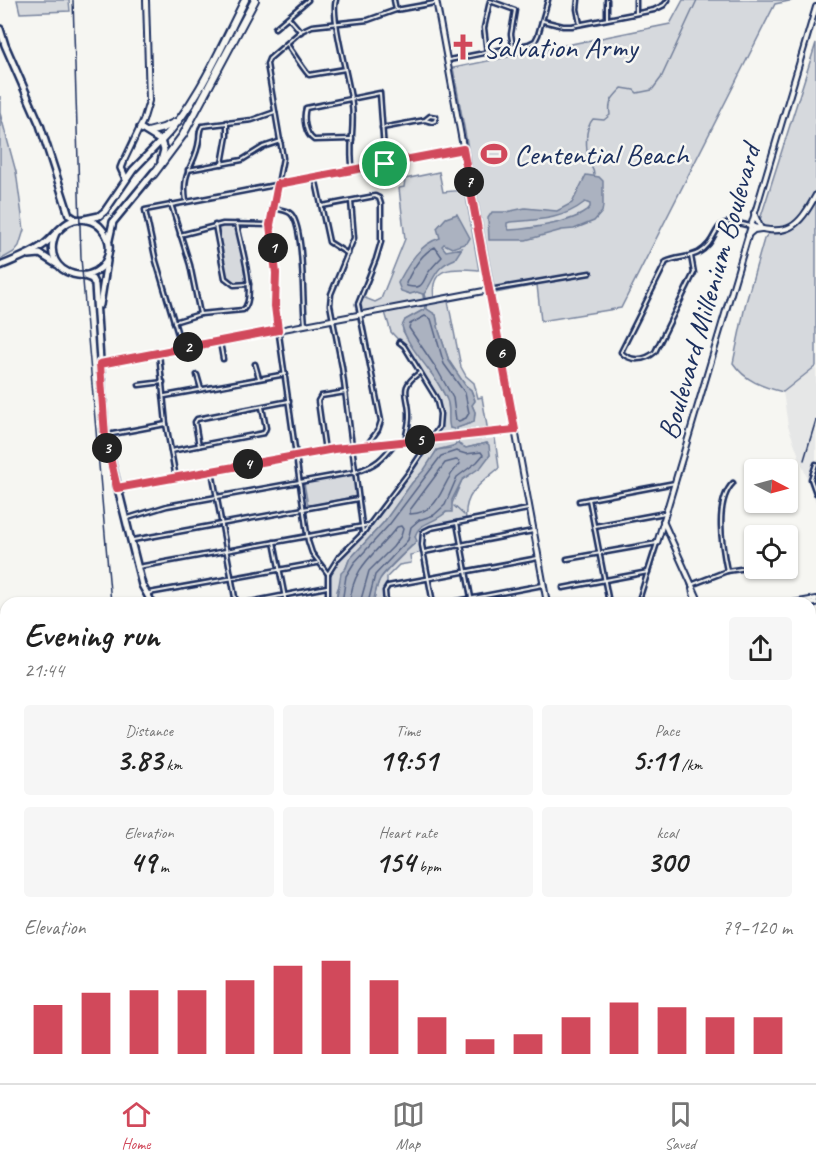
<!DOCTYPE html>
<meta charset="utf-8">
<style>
:root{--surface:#fff;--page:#f6f6f6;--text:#222;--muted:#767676;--line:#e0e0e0;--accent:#d1495b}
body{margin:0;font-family:Caveat,sans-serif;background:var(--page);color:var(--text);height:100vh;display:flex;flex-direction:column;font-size:22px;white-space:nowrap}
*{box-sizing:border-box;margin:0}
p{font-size:20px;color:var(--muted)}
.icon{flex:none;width:33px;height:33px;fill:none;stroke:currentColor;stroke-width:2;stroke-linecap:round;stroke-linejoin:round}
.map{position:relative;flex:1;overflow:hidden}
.side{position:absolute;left:0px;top:597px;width:816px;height:486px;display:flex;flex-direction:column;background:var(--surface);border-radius:18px 18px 0 0;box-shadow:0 2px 4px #0004}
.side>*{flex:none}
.needle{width:39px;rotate:96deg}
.controls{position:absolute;left:744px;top:459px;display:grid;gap:12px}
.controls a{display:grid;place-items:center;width:54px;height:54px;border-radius:6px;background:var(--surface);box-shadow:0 2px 4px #0004;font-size:30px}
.pin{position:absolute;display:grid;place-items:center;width:51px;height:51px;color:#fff;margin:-26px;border:3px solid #fff;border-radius:50%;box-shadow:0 2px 6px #0007}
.km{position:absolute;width:30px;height:30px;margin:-15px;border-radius:50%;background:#222;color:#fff;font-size:16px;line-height:30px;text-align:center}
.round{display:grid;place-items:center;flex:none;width:63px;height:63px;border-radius:6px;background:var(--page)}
.summary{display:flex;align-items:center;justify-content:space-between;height:102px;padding:0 24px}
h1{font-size:33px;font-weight:700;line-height:45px}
.stats{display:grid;grid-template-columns:repeat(3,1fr);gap:9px;height:102px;padding:6px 24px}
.stats div{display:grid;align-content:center;border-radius:6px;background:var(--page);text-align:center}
.stats b{font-size:30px;font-weight:700}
.stats small{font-size:16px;font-weight:400}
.stats p{font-size:16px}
.chart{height:168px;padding:12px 24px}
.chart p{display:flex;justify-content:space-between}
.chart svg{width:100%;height:108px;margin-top:6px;stroke:var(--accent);stroke-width:6}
.tabs{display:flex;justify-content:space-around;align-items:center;height:84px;border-top:2px solid var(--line);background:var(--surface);font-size:16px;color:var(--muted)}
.tabs a{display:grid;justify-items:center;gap:3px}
.tabs .active{color:var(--accent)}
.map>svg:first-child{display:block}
</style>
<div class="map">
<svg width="816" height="1083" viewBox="0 0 816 1083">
<rect width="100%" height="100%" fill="#f6f6f2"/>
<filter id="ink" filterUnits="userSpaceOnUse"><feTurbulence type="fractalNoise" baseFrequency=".0167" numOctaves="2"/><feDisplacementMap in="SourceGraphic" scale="12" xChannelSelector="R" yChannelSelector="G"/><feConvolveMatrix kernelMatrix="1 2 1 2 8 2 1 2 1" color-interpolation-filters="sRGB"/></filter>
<g filter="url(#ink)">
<path fill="#e6e7e7" d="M816,366V503L788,426L783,392Z"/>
<g fill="#d6d9dd" stroke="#78849e" stroke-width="1.5">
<path d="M17,0H69L70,11L20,13Z"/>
<path d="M683,0H794L775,4L621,308L541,321L537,285L495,293L453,68L670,24Z"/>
<path d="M816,43V366L783,392C763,387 745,381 733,363L745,306L764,239L772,229L758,226Z"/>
<path d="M0,96V113L16,172L24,230L19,246L14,252L0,260Z"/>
<path d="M439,172L443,192L465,190L479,270C457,268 429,264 434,298L447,296L461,367L466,376L474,383L478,398L482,397L488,432L494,431L499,468C481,483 463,494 466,520L431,528L423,532V552L410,555L411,563L399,565L387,577V603H373C375,596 376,586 380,579C382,575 412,545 415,544L416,531L421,526L449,511L462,480L472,473L490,455L487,443L466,448L458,444L456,428L474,422L475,412L472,405L475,400L471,390L465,385L449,361L439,331L436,315L427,309L424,294L405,271L399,283L410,294L417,292L423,294L425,309L405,320L403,331L433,375L448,401L450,428H454L456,445L437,450L425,470L412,483L384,522L349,560L337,591L336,603H328V574L338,558L363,533L409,472L439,427L440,414L436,398L404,346L391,332L384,309L358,314V304L360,296L375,302L381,299L405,239L399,188L404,187L405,179Z"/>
<path d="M237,225L248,281C239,283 233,284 226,277L217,227Z"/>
<path d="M353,474L357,496L308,506L304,483Z"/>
<path d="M0,791L6,818V879L0,880Z"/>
<path d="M172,1077H272L287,1079L288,1083H174Z"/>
</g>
<g fill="#abb2c0" stroke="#717e99" stroke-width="1.5" fill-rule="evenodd">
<path d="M586,175L599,177L603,181V206L602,212L594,221L574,229L562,230L526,240H489L488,218L492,212H506L525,208L557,211L572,203ZM585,202L590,204V207C580,222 528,229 509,230L507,226V223L510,222C539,220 562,220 585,202Z"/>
<path d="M457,214L470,238L467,243L452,248L444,244L442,246L446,251L462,248L455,259C434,267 435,279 424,294L427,309L436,315L439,331L449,361L465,385L471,390L475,401L472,405L475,412L474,422L457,428L458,444L466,448L487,443L489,445L490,455L481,467L462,480L452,500V512H446C436,523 418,522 415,537L417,541C410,547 384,572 380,579C376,586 375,596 373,603H336L341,573L346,568L349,560L384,522L412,483L424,470L437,450L450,448L456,444L454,429L450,428C447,419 451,409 447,400C437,374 408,350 402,326L405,320L425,309L423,294L417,292L410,294L401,291L398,283C408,265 419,244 440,238L437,228L446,218Z"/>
<path d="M0,955L6,960V1068L0,1060Z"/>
<path d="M6,1072V1077H73L77,1083H16L12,1079L1,1078Z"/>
</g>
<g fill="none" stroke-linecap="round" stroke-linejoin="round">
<g stroke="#556385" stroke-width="1.5">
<path d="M435,247L442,257C437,262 432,267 428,273C422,283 423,290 407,286L406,283C412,270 421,253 435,247Z"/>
<path d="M425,316L431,319L444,364L465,393L469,413L466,418L459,421L456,420L453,398L438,371L409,328L410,324Z"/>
<path d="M456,460L459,461L460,464C439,482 444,512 410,514V510L445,463Z"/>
<path d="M342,603L346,576L354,563L389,525L441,456L456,451L466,454L481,452L483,455L477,462L457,477L445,505L434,515L419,520L411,527L408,540L375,575L368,603"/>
<path d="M350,603C352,566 376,554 397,527L401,526L403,529L401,536L393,547L369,571L360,603"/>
</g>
<g stroke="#717e99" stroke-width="1.5">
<path d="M594,175C594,169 591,167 589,162C586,149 584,129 593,119L604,120L610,115C608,101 613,97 622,88L634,90L637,93L652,90L661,78L697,0"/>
<path d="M454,506L464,515"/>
<path d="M282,1077L285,1083"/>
</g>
<g stroke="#1b2f5e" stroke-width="7">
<g id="minor">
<path d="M336,0C330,16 350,83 352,105C355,127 348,149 353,170"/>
<path d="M394,0L396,10"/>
<path d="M578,0L577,9L580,24"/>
<path d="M636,13V0"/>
<path d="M289,18L301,32"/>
<path d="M607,18V0"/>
<path d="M543,21L563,26H572L654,10L664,5L668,0"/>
<path d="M275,28L308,0"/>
<path d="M287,44C292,51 305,72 309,75L345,69"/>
<path d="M487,53L484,28L490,1L515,10L511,34L513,47"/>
<path d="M449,60L529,44L535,41L538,35L548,0"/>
<path d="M382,128L425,120L430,116L436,117L435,121L432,122L425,120"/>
<path d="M352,139L314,140C305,134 303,118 306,108L380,93L385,164"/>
<path d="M222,164L227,136V122"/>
<path d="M188,170L242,160L263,147L281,141"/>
<path d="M315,177L329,242L348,254"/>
<path d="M186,201C181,169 196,166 199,140C200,134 198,132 202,126L252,120L275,112"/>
<path d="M351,201L354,238L331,294L330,305L342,367L363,533"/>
<path d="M171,204L190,265L200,314"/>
<path d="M322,206L375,196L379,198L381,204V242L376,259L358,304L381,421L378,430L367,445"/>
<path d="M272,208C278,209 286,210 290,213C305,224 302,304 305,324"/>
<path d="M215,225L225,278L234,285L249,284"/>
<path d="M180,235L223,224L270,225"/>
<path d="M691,256L694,273L655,352C645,361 630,362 621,352L666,262C676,257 688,258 698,253C724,238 707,213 750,226"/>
<path d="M489,290L590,273"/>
<path d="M174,322L200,314L243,310C258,297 240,243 237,224"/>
<path d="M220,342L223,359"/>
<path d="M182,348L156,261L145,210L463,149"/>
<path d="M159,353L166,424L176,478"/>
<path d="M255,364L259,378"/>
<path d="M197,375L201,389"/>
<path d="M139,385L163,382"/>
<path d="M165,396L286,374"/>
<path d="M107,435L166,424"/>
<path d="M405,441C406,433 409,425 409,417C410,395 397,389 419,373"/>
<path d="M199,446L195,422L197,419L289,401"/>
<path d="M171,451L264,433L266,428L262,407"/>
<path d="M325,451L318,401L321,396L346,392"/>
<path d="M816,464L811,479L816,493"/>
<path d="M212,471L236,603"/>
<path d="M117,488L334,449L515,430"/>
<path d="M589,499L609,603"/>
<path d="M579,501L675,483"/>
<path d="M128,518L167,506L355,472C377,465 382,459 396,442"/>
<path d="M457,523L472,603"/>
<path d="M595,526L665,513"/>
<path d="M133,540L358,499"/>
<path d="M274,542L286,603"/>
<path d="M424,552L533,531"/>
<path d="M567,559L657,543"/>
<path d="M138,567L369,525"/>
<path d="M727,571C722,547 714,502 733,483"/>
<path d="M328,574L312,553L308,541L275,306L276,273L270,225L283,158L267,64L269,59L301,31L312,26L368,20L396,10L435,3"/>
<path d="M691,585L727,571L754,567"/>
<path d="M563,588L648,572"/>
<path d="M149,593L317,563"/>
<path d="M245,603L327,587"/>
<path d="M328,603V574L338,558L363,533L409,472L439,427L440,414L436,398L404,346L399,342"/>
<path d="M386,603L385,591L388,586L538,558"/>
<path d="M433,603L422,545L423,532L431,528L528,509"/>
<path d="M447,603L543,585"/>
<path d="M638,603L657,543"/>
<path d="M810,672H816"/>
<path d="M810,738L814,743L816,752"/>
<path d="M810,744L816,743"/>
<path d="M810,772L816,771"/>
<path d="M810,800L816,799"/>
<path d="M810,828L816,827"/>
<path d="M810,856L816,855"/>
<path d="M810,883L816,882"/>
<path d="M810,900L816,898"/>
<path d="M810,939L816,938"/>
<path d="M810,976L816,975"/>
<path d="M810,1003L816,1002"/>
<path d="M310,1077L315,1083"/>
<path d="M532,1077L533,1083"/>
<path d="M568,1077L569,1083"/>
<path d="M591,1077L592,1083"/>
<path d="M616,1077L617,1083"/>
<path d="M670,1077L671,1083"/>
<path d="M697,1077L698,1083"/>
<path d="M722,1077L723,1083"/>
<path d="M747,1077L748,1083"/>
<path d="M773,1077L774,1083"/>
<path d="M533,1080L550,1077"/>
<path d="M294,1081L302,1077"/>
<path d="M644,1083L676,1077"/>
</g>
</g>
<g stroke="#1b2f5e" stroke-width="8">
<g id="tertiary">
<path d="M123,163L143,121L149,101L146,0"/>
<path d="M750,226C788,237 798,228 816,195"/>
<path d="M100,364L489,290"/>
<path d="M352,1077L357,1083"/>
<path d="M433,1077L442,1083"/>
<path d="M459,1083L466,1077"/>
</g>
</g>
<g stroke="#1b2f5e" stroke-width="8">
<g id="secondary">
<path d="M436,0L547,603"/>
<path d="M748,235L754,230L761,229L754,213"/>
<path d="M663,521L700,603"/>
<path d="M657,543L816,7"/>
<path d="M692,589L696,603"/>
<path d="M793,603L816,599"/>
<path d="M810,604L816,603"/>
<path d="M645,1077L646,1083"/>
</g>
</g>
<g stroke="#1b2f5e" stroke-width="10">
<g id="primary">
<path d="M0,29L5,45L40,125L69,215L75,219"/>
<path d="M84,276L92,279L95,285L105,436L142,585L152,603"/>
<path d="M100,305L107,261"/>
<path d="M0,1014L6,1012"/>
<path d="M810,1047L816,1030"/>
<path d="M288,1077L290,1083"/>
<path d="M292,1077L294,1083"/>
<path d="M487,1077L489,1083"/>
<path d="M807,1077L814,1079"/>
<path d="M798,1083L799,1077"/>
</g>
</g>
<g stroke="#1b2f5e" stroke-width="10">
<g id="trunk">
<path d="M140,128L161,141L164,150L161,161"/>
<path d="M123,163L121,168L126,179"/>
<path d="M85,219L99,216L105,211L133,170L161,141"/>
<path d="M109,240L113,222L154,172"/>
<path d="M29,255L40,254L56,264"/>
<path d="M0,266C14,260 29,255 42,246C57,236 64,215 87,220C93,221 98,224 102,229C107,235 110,243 109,250C104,293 36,277 56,233"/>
</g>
</g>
<g stroke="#1b2f5e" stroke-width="10">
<g id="motorway">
<path d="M148,132L163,128L176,122"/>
<path d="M161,141C197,105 222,45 245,0"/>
<path d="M153,175L183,135L255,0"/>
</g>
</g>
<use href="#minor" stroke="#f6f6f2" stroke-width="2"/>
<use href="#tertiary" stroke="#f6f6f2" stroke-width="4"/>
<use href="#secondary" stroke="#f6f6f2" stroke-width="4"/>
<use href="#primary" stroke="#f6f6f2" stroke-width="5"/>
<use href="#trunk" stroke="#f6f6f2" stroke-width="5"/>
<use href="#motorway" stroke="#f6f6f2" stroke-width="6"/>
<g stroke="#1b2f5e" stroke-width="1.5">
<path d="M73,0L81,258L111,603"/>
<path d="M804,460L816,420"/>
<path d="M417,1077L427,1083"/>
</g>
</g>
</g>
<g fill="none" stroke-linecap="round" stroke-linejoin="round" filter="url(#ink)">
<g stroke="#fff" stroke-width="12">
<path id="route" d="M463,149L515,430L334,449L117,488L105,436L100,364L278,330L275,306L276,273L270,225L278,184Z"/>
</g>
<use href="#route" stroke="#d1495b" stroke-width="8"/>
</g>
<defs>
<g id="church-bare" transform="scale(2.07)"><path d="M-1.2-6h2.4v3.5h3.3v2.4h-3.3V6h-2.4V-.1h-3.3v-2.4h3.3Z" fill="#d1495b" stroke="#f6f6f2" stroke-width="2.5" paint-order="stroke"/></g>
<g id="stadium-bare" transform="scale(2.07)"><path d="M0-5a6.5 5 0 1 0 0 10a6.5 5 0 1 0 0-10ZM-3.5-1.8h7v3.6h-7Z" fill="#d1495b" stroke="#f6f6f2" stroke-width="2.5" paint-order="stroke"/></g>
</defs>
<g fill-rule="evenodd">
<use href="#church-bare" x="463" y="47"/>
<use href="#stadium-bare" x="494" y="154"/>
</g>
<g text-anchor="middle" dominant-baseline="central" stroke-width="5" stroke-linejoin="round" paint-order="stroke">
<g font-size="30" fill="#1b2f5e" stroke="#f6f6f2" text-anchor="start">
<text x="483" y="47">Salvation Army</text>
<text x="514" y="154">Centential Beach</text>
</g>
<g font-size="30" fill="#1b2f5e" stroke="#f6f6f2">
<text transform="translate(709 292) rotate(-74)">Boulevard Millenium Boulevard</text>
</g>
</g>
</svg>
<div class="controls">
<a><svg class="needle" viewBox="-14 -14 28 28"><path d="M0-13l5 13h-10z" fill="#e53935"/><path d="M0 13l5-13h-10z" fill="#767676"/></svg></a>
<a><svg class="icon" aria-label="locate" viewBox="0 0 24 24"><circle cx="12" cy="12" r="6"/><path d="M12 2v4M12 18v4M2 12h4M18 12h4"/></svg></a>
</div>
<div class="pin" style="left:385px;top:164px;background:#1e9e55"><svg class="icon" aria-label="arrive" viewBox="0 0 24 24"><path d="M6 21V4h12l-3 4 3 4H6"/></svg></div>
<b class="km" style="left:273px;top:248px">1</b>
<b class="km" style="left:188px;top:347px">2</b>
<b class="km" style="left:107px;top:448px">3</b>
<b class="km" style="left:248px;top:464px">4</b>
<b class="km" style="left:420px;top:440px">5</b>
<b class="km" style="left:501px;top:353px">6</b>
<b class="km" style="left:469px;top:182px">7</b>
<section class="side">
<div class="summary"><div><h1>Evening run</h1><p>21:44</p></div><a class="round"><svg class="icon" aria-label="share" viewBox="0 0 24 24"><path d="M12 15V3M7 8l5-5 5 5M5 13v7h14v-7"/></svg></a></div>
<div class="stats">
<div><p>Distance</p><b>3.83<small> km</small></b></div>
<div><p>Time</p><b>19:51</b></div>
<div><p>Pace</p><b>5:11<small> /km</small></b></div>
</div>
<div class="stats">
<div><p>Elevation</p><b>49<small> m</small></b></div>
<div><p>Heart rate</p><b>154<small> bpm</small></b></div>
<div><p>kcal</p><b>300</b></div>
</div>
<div class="chart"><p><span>Elevation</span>79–120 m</p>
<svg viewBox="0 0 160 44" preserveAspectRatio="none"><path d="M5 44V24M15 44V19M25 44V18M35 44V18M45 44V14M55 44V8M65 44V6M75 44V14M85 44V29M95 44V38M105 44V36M115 44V29M125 44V23M135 44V25M145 44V29M155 44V29"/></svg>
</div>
</section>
</div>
<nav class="tabs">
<a class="active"><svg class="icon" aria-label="home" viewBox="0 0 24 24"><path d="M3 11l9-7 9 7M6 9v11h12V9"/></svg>Home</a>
<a><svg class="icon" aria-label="map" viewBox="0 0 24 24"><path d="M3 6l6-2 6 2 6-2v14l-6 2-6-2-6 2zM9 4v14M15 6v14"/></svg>Map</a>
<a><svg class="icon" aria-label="saved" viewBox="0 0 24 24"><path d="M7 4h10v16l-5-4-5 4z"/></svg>Saved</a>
</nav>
